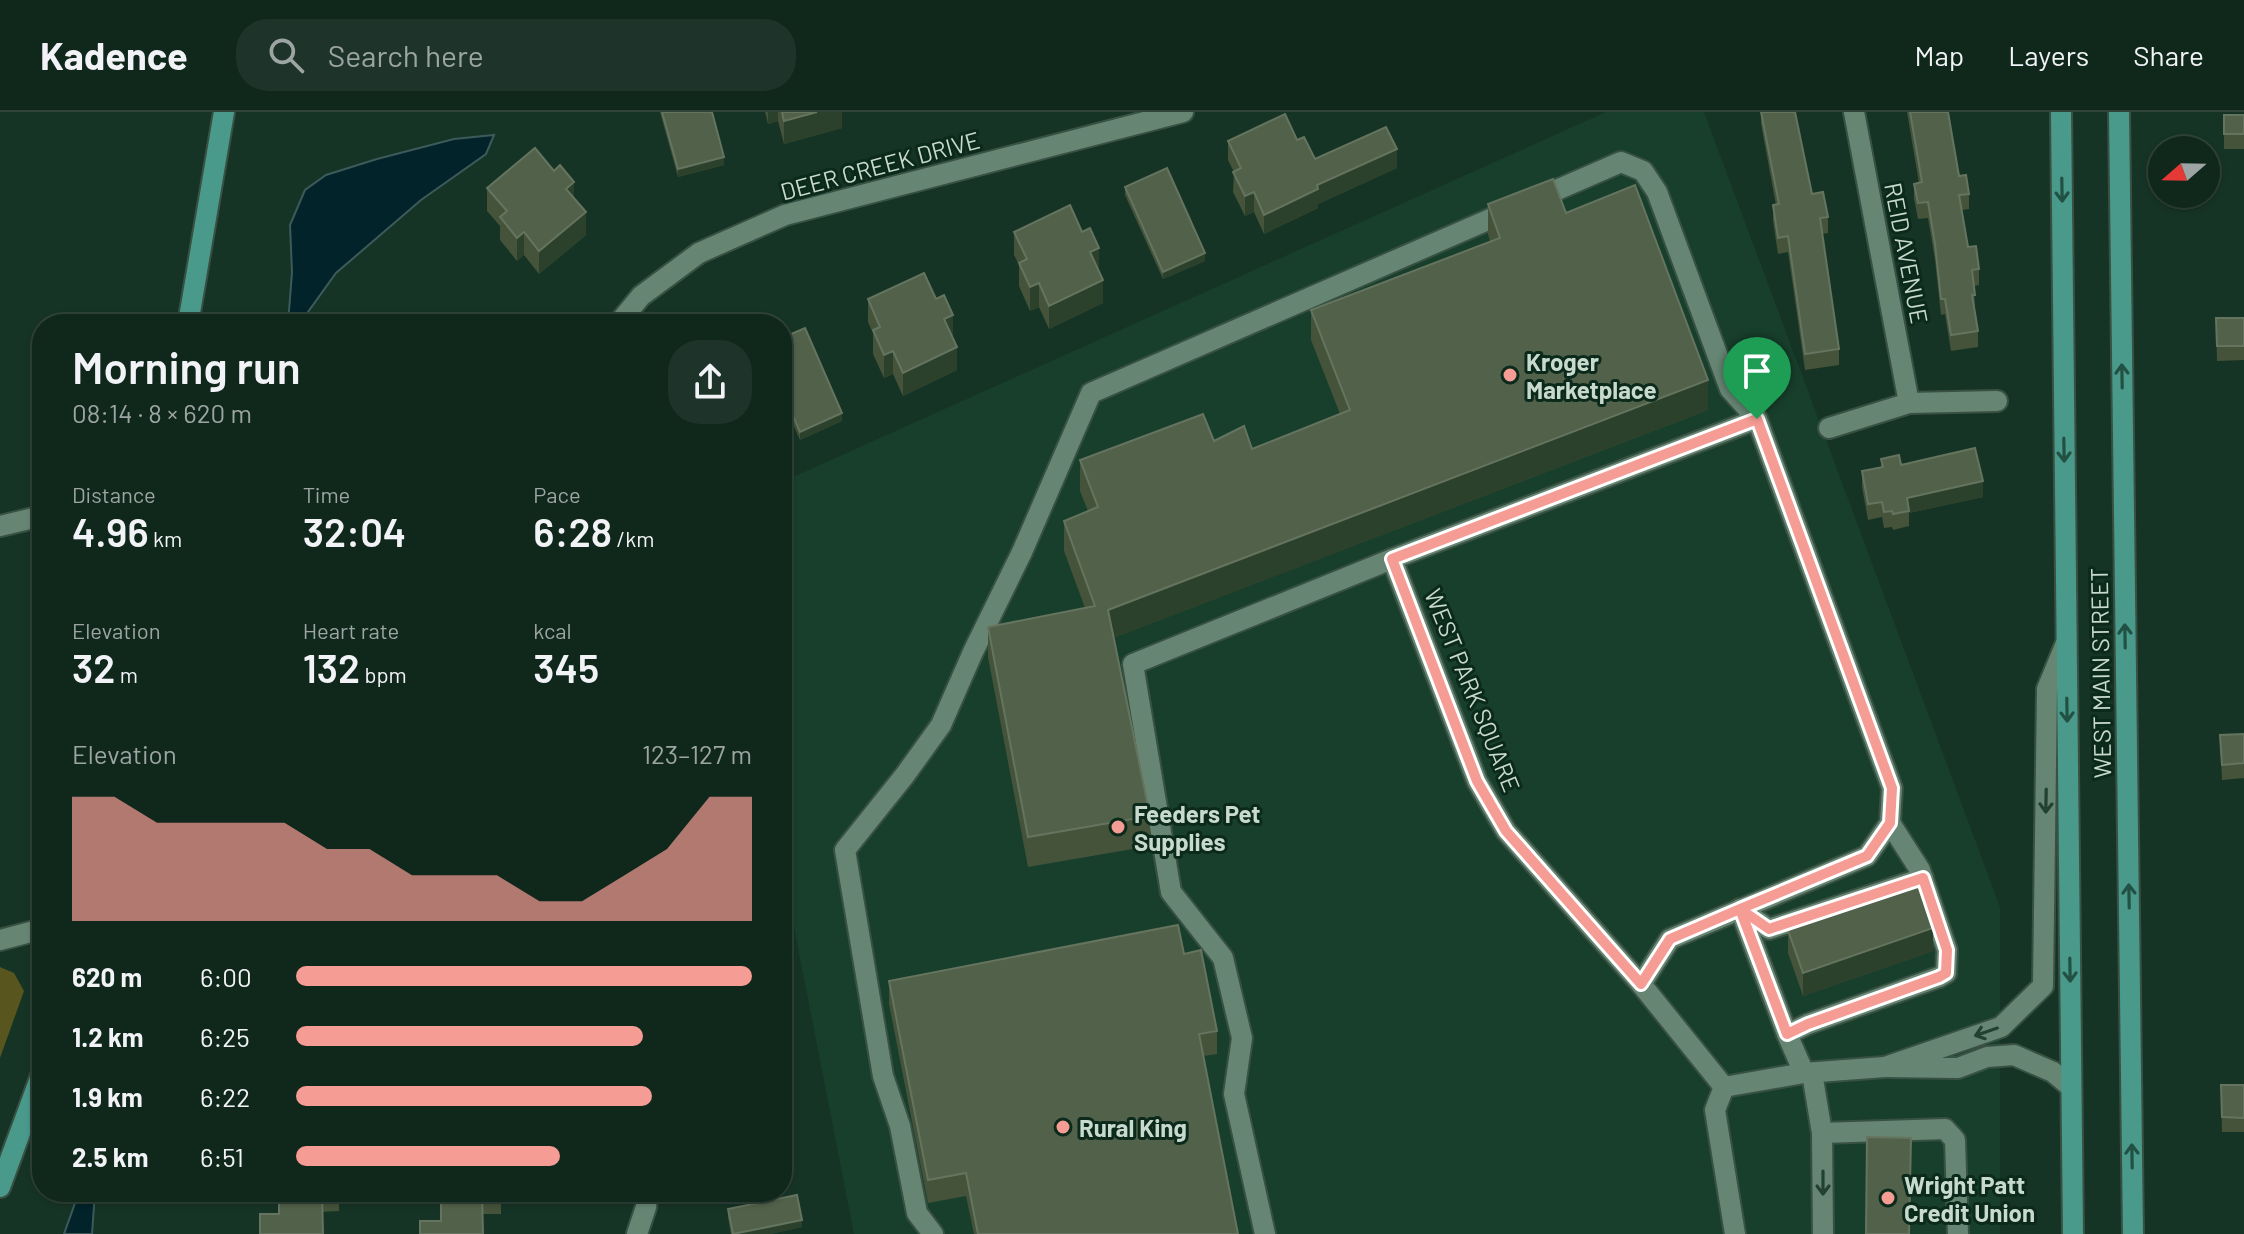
<!DOCTYPE html>
<meta charset="utf-8">
<style>
:root{--surface:#10271c;--page:#1e3329;--text:#f1f3f6;--muted:#9ca5a3;--line:#30443b;--accent:#f59c94}
body{margin:0;font-family:Barlow,sans-serif;background:var(--page);color:var(--text);height:100vh;display:flex;flex-direction:column;font-size:30px;white-space:nowrap}
*{box-sizing:border-box;margin:0}
p{font-size:26px;color:var(--muted)}
.icon{flex:none;width:44px;height:44px;fill:none;stroke:currentColor;stroke-width:2;stroke-linecap:round;stroke-linejoin:round}
.map{position:relative;flex:1;overflow:hidden}
.details{position:absolute;left:32px;top:202px;width:760px;height:888px;display:flex;flex-direction:column;background:var(--surface);border-radius:32px;box-shadow:0 2px 6px #0004,0 0 0 2px var(--line)}
.details>*{flex:none}
.needle{width:52px;rotate:250deg}
.fabs{position:absolute;left:2148px;top:24px;display:grid;gap:16px}
.fabs a{display:grid;place-items:center;width:72px;height:72px;border-radius:50%;background:var(--surface);box-shadow:0 2px 6px #0004,0 0 0 2px var(--line);font-size:40px}
.pin{position:absolute;display:grid;place-items:center;width:68px;height:68px;color:#fff;margin:-82px -34px;border-radius:50% 50% 50% 0;rotate:-45deg;box-shadow:0 0 8px #0007}
.pin .icon{rotate:45deg}
.round{display:grid;place-items:center;flex:none;width:84px;height:84px;border-radius:32px;background:var(--page)}
.overview{display:flex;align-items:center;justify-content:space-between;height:136px;padding:0 40px}
h1{font-size:44px;font-weight:600;line-height:60px}
.figures{display:grid;grid-template-columns:repeat(3,1fr);gap:12px;height:136px;padding:8px 40px}
.figures div{display:grid;align-content:center}
.figures b{font-size:40px;font-weight:600}
.figures small{font-size:22px;font-weight:400}
.figures p{font-size:22px}
.chart{height:224px;padding:16px 40px}
.chart p{display:flex;justify-content:space-between}
.chart svg{width:100%;height:144px;margin-top:8px;fill:var(--accent);opacity:.7}
ul{padding:0 40px;list-style:none;font-size:26px}
li{display:grid;grid-template-columns:128px 96px 1fr;align-items:center;height:60px}
li i{height:20px;border-radius:10px;background:var(--accent)}
header{display:flex;align-items:center;gap:48px;box-sizing:border-box;height:112px;padding:0 40px;background:var(--surface);border-bottom:2px solid var(--line)}
header strong{font-size:38px}
nav{display:flex;gap:44px;margin-inline-start:auto;font-size:28px}
.search{width:560px;height:72px;background:var(--page);display:flex;align-items:center;gap:20px;box-sizing:border-box;padding:0 28px;border-radius:32px;color:var(--muted);font-size:30px}
.map>svg:first-child{display:block}
</style>
<header>
<strong>Kadence</strong>
<div class="search"><svg class="icon" aria-label="search" viewBox="0 0 24 24"><circle cx="10" cy="10" r="6"/><path d="M15 15l6 6"/></svg>Search here</div>
<nav><a>Map</a><a>Layers</a><a>Share</a></nav>
</header>
<div class="map">
<svg width="2244" height="1122" viewBox="0 0 2244 1122">
<rect width="100%" height="100%" fill="#163425"/>
<path fill="#183f2c" d="M1606,0H1704L2000,795V1122H854L782,754V370Z"/>
<path fill="#59551f" d="M0,855L14,861L24,879L0,946Z"/>
<g fill="#012329" stroke="#3d5a5a" stroke-width="2">
<path d="M494,23L486,42L421,88L336,161L308,200L306,212H288L292,160L290,113L305,78L326,63L377,47L454,27Z"/>
<path d="M79,1080H95L92,1122H64Z"/>
</g>
<g fill="none" stroke-linecap="round" stroke-linejoin="round">
<g stroke="#385143" stroke-width="24">
<g id="minor">
<path d="M1854,0L1909,291"/>
<path d="M618,212L641,184L699,141L785,103L1183,0"/>
<path d="M1829,316L1909,291L1997,289"/>
<path d="M0,414L42,404"/>
<path d="M1392,447L1477,669L1506,719L1641,872L1724,975L1715,998L1735,1122"/>
<path d="M2066,531L2047,577L2043,874L2001,915L1885,955L1958,956L1987,945L2014,943L2053,960L2071,975"/>
<path d="M1740,797L1769,817L1923,766"/>
<path d="M1740,797L1787,922L1804,961"/>
<path d="M0,828L42,817"/>
<path d="M1787,922L1808,912L1939,865L1946,861L1947,838L1920,758L1890,711"/>
<path d="M1812,961L1822,1021L1945,1017L1955,1028L1958,1122"/>
<path d="M1724,975L1804,961L1885,955"/>
<path d="M1822,1021L1823,1122"/>
<path d="M637,1122L646,1095L647,1080"/>
<path d="M933,1122L917,1101L900,1014L883,964L845,738L905,663L941,613L973,540L1022,440L1091,281L1621,50L1643,59L1657,80L1730,277L1757,307L1892,676L1890,711L1867,744L1670,827L1641,872"/>
<path d="M1265,1122L1234,982L1242,926L1237,905L1223,846L1171,780L1133,552L1392,447L1757,307"/>
</g>
</g>
<g stroke="#385143" stroke-width="24">
<g id="major">
<path d="M2061,0L2073,1122"/>
<path d="M2119,0L2133,1122"/>
<path d="M188,212L224,0"/>
<path d="M0,1075L42,961"/>
</g>
</g>
<use href="#minor" stroke="#668673" stroke-width="20"/>
<use href="#major" stroke="#4a9a8c" stroke-width="20"/>
</g>
<g fill="#44533a">
<path d="M660,0H712L724,53L678,65Z"/>
<path d="M765,0H842V16L784,32L778,9L768,12Z"/>
<path d="M1761,0H1795L1812,82L1828,105V121L1822,122L1839,237V253L1805,258L1788,140L1778,142L1773,109V93H1776L1761,12Z"/>
<path d="M1907,0H1948L1959,64L1969,82V97L1962,98L1968,135L1979,157V173L1974,174L1975,198L1978,219V235L1951,239L1945,202L1941,203L1935,148L1928,106L1918,107L1914,87V72L1919,71Z"/>
<rect x="2224" y="3" width="20" height="34"/>
<path d="M1297,28L1315,47L1397,56L1318,92V96L1264,122L1254,100L1245,104L1233,80L1234,60L1228,48V29Z"/>
<path d="M1125,75L1205,149L1163,167L1125,83Z"/>
<path d="M487,76L574,86L586,123L539,162L524,143L517,149L500,128V114L487,99Z"/>
<path d="M1488,92L1566,101L1708,298L1113,526L1150,704V734L1028,755L988,545V515L1085,496L1064,439V409L1088,399L1080,379V348L1214,329L1252,337L1340,302L1311,228V198L1490,129L1488,122Z"/>
<path d="M1014,120L1099,159L1103,191L1049,217L1039,195L1030,199L1019,174V153L1014,143Z"/>
<path d="M868,187L953,226L957,258L903,284L893,262L884,266L873,242V221L868,210Z"/>
<path d="M2216,206H2244V248L2217,249Z"/>
<path d="M782,226L842,309L800,328L782,287Z"/>
<path d="M1881,347L1901,353L1983,385L1909,401V414L1893,418L1892,415L1884,416L1882,405L1868,408L1862,375V359L1881,355Z"/>
<path d="M2244,622V666L2222,668L2220,623Z"/>
<path d="M1788,818L1933,839L1803,884L1788,841Z"/>
<path d="M1184,842L1217,919V942L1204,944L1238,1122H974L966,1084L928,1091L889,892V869Z"/>
<path d="M2221,973H2244V1020H2222Z"/>
<path d="M782,977L788,1006V1029L782,1031Z"/>
<path d="M147,1080H174L173,1085L147,1082Z"/>
<path d="M279,1080H339V1099L279,1102Z"/>
<path d="M440,1080H501V1102H483L441,1109Z"/>
<path d="M728,1097L802,1115L770,1122H731L728,1105Z"/>
</g>
<g fill="#2c412b">
<path d="M768,0H778V9L768,12Z"/>
<path d="M817,0H842V16L784,32V9Z"/>
<path d="M1397,37V56L1318,92V96L1264,122V103L1317,73Z"/>
<path d="M724,45V53L678,65V57Z"/>
<path d="M574,70V93L566,77Z"/>
<path d="M1254,80V100L1245,104V84Z"/>
<path d="M586,100V123L539,162V139Z"/>
<path d="M524,120V143L517,149V126Z"/>
<path d="M1099,136V159L1090,140Z"/>
<path d="M1205,141V149L1163,167V160Z"/>
<path d="M1103,168V191L1049,217V194Z"/>
<path d="M1039,171V195L1030,199V175Z"/>
<path d="M953,203V226L944,207Z"/>
<path d="M957,235V258L903,284V261Z"/>
<path d="M893,239V262L884,266V243Z"/>
<path d="M1708,268V298L1108,528V498Z"/>
<path d="M842,301V309L800,328V320Z"/>
<path d="M1983,369V385L1909,401L1907,386Z"/>
<path d="M1933,816V839L1803,884V861Z"/>
<path d="M802,1108V1115L770,1122H733Z"/>
</g>
<g fill="#52614a" stroke="#65745f" stroke-width="2">
<path d="M662,0H712L724,45L678,57Z"/>
<path d="M782,0H817L784,9Z"/>
<path d="M1761,0H1795L1812,82L1823,80L1828,105L1820,106L1839,237L1805,242L1788,124L1778,126L1773,93L1779,92Z"/>
<path d="M1910,0H1948L1959,64L1966,63L1969,82L1959,83L1968,135L1976,134L1979,157L1972,158L1975,183H1972L1978,219L1951,223L1945,187H1941L1935,132L1928,90L1918,91L1914,72L1922,70Z"/>
<path d="M1285,2L1297,28L1304,25L1315,47L1386,15L1397,37L1317,73L1318,77L1264,103L1254,80L1245,84L1233,60L1241,56L1228,29Z"/>
<rect x="2224" y="3" width="20" height="19"/>
<path d="M535,36L554,59L560,53L574,70L566,77L586,100L539,139L524,120L517,126L500,105L507,99L487,76Z"/>
<path d="M1167,56L1205,141L1163,160L1125,75Z"/>
<path d="M1553,67L1566,101L1635,73L1708,268L1108,498L1150,704L1028,725L988,515L1095,494L1064,409L1098,395L1080,348L1203,302L1214,329L1244,314L1252,337L1350,298L1311,198L1500,126L1488,92Z"/>
<path d="M1070,93L1082,120L1090,116L1099,136L1090,140L1103,168L1049,194L1039,171L1030,175L1019,151L1027,147L1014,120Z"/>
<path d="M924,161L936,187L944,183L953,203L944,207L957,235L903,261L893,239L884,243L873,218L880,215L868,187Z"/>
<path d="M389,202L420,212H386Z"/>
<path d="M2216,206H2244V234H2217Z"/>
<path d="M805,216L842,301L800,320L782,279V226Z"/>
<path d="M1975,336L1983,369L1907,386L1909,399L1893,402L1892,399L1884,400L1882,390L1868,392L1862,359L1883,355L1881,347L1899,343L1901,353Z"/>
<path d="M2244,622V651L2222,653L2220,623Z"/>
<path d="M1919,773L1933,816L1803,861L1788,818Z"/>
<path d="M1178,813L1184,842L1201,838L1217,919L1199,922L1238,1122H978L966,1061L928,1068L889,869Z"/>
<path d="M2221,973H2244V1006L2222,1005Z"/>
<path d="M782,977L788,1006L782,1007Z"/>
<path d="M1867,1025L1911,1026L1909,1122H1866Z"/>
<path d="M279,1080H322L323,1122H260V1102H279Z"/>
<path d="M441,1080H482L483,1122H420V1109H441Z"/>
<path d="M797,1083L802,1108L733,1122L728,1097Z"/>
</g>
<defs><path id="oneway-shaft" d="M-6 0H5M1.5-3L5.5 0L1.5 3" fill="none" stroke-width="1.6" stroke-linecap="round" stroke-linejoin="round" transform="scale(2)"/></defs>
<g stroke="#215143">
<use href="#oneway-shaft" transform="translate(2062 78) rotate(89)"/>
<use href="#oneway-shaft" transform="translate(2122 264) rotate(-91)"/>
<use href="#oneway-shaft" transform="translate(2064 338) rotate(89)"/>
<use href="#oneway-shaft" transform="translate(2125 524) rotate(-91)"/>
<use href="#oneway-shaft" transform="translate(2067 598) rotate(89)"/>
<use href="#oneway-shaft" transform="translate(2129 784) rotate(-91)"/>
<use href="#oneway-shaft" transform="translate(2070 858) rotate(89)"/>
<use href="#oneway-shaft" transform="translate(2132 1044) rotate(-91)"/>
</g>
<g stroke="#224131">
<use href="#oneway-shaft" transform="translate(2046 689) rotate(91)"/>
<use href="#oneway-shaft" transform="translate(1986 920) rotate(161)"/>
<use href="#oneway-shaft" transform="translate(1823 1071) rotate(90)"/>
</g>
<g fill="none" stroke-linecap="round" stroke-linejoin="round">
<g stroke="#fff" stroke-width="16">
<path id="route" d="M1757,307L1892,676L1890,711L1867,744L1740,797L1787,922L1808,912L1939,865L1946,861L1947,838L1923,766L1769,817L1740,797L1670,827L1641,872L1506,719L1477,669L1392,447L1757,307"/>
</g>
<use href="#route" stroke="#f59c94" stroke-width="10"/>
</g>
<g fill="#f59c94" stroke="#0b2a1b" stroke-width="3">
<circle cx="1510" cy="263" r="8"/>
<circle cx="1118" cy="715" r="8"/>
<circle cx="1063" cy="1015" r="8"/>
<circle cx="1888" cy="1086" r="8"/>
</g>
<g text-anchor="middle" dominant-baseline="central" stroke-width="6" stroke-linejoin="round" paint-order="stroke">
<g font-size="24" fill="#c8d9ce" stroke="#0b2a1b">
<text transform="translate(880 53) rotate(-15)">DEER CREEK DRIVE</text>
<text transform="translate(1907 141) rotate(79)">REID AVENUE</text>
<text transform="translate(2100 561) rotate(-91)">WEST MAIN STREET</text>
<text transform="translate(1473 578) rotate(68)">WEST PARK SQUARE</text>
</g>
<g font-size="24" font-weight="bold" fill="#c8d9ce" stroke="#0b2a1b" text-anchor="start">
<text x="1526" y="249">Kroger<tspan x="1526" dy="28">Marketplace</tspan></text>
<text x="1134" y="701">Feeders Pet<tspan x="1134" dy="28">Supplies</tspan></text>
<text x="1079" y="1015">Rural King</text>
<text x="1904" y="1072">Wright Patt<tspan x="1904" dy="28">Credit Union</tspan></text>
</g>
</g>
</svg>
<div class="fabs">
<a><svg class="needle" viewBox="-14 -14 28 28"><path d="M0-13l5 13h-10z" fill="#e53935"/><path d="M0 13l5-13h-10z" fill="#9ca5a3"/></svg></a>
</div>
<div class="pin" style="left:1757px;top:307px;background:#1e9e55"><svg class="icon" aria-label="arrive" viewBox="0 0 24 24"><path d="M6 21V4h12l-3 4 3 4H6"/></svg></div>
<section class="details">
<div class="overview"><div><h1>Morning run</h1><p>08:14 · 8 × 620 m</p></div><a class="round"><svg class="icon" aria-label="share" viewBox="0 0 24 24"><path d="M12 15V3M7 8l5-5 5 5M5 13v7h14v-7"/></svg></a></div>
<div class="figures">
<div><p>Distance</p><b>4.96<small> km</small></b></div>
<div><p>Time</p><b>32:04</b></div>
<div><p>Pace</p><b>6:28<small> /km</small></b></div>
</div>
<div class="figures">
<div><p>Elevation</p><b>32<small> m</small></b></div>
<div><p>Heart rate</p><b>132<small> bpm</small></b></div>
<div><p>kcal</p><b>345</b></div>
</div>
<div class="chart"><p><span>Elevation</span>123–127 m</p>
<svg viewBox="0 0 160 44" preserveAspectRatio="none"><path d="M0 44V6L10 6L20 14L30 14L40 14L50 14L60 22L70 22L80 30L90 30L100 30L110 38L120 38L130 30L140 22L150 6L160 6V44z"/></svg>
</div>
<ul>
<li><b>620 m</b>6:00<i style="width:100%"></i></li>
<li><b>1.2 km</b>6:25<i style="width:76%"></i></li>
<li><b>1.9 km</b>6:22<i style="width:78%"></i></li>
<li><b>2.5 km</b>6:51<i style="width:58%"></i></li>
</ul>
</section>
</div>
